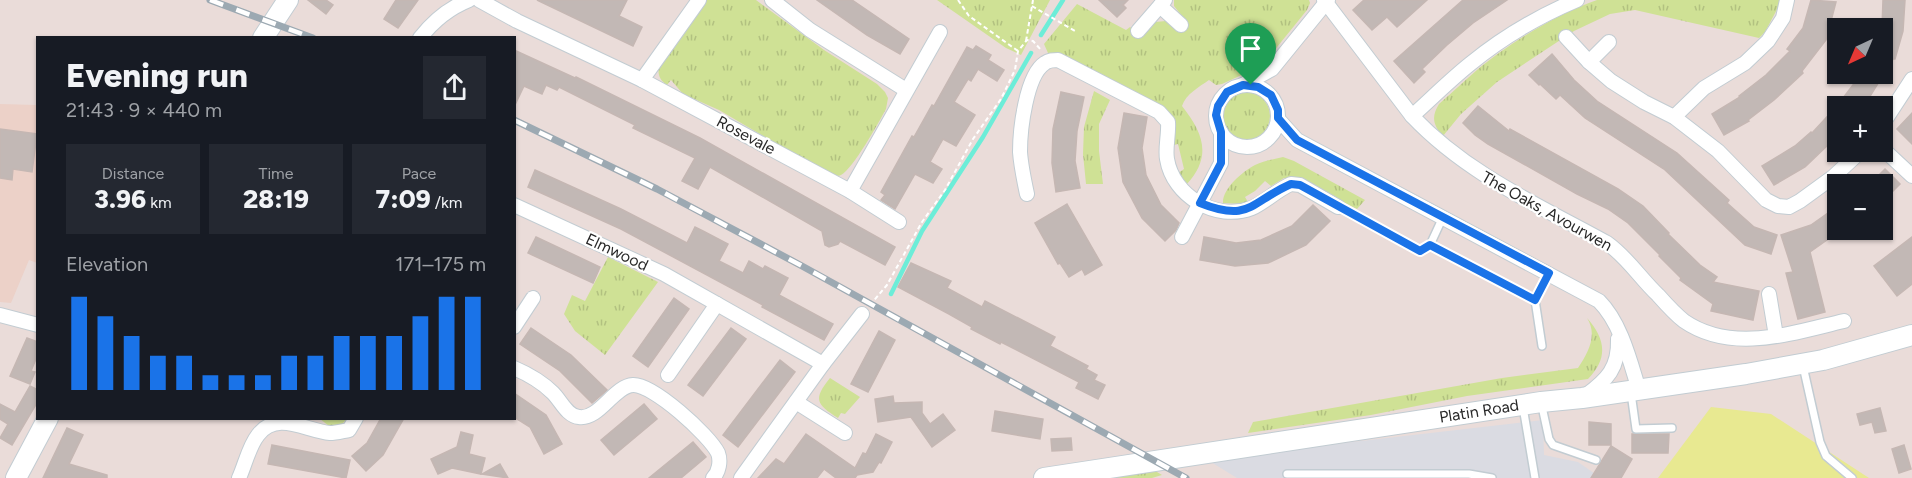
<!DOCTYPE html>
<meta charset="utf-8">
<style>
:root{--surface:#171b24;--page:#242831;--text:#f1f3f6;--muted:#9ea1a6;--accent:#1a73e8}
body{margin:0;font-family:Figtree,sans-serif;background:var(--page);color:var(--text);height:100vh;display:flex;flex-direction:column;font-size:22px;white-space:nowrap}
*{box-sizing:border-box;margin:0}
p{font-size:20px;color:var(--muted)}
.icon{flex:none;width:33px;height:33px;fill:none;stroke:currentColor;stroke-width:2;stroke-linecap:round;stroke-linejoin:round}
.map{position:relative;flex:1;overflow:hidden}
.side{position:absolute;left:36px;top:36px;width:480px;height:384px;display:flex;flex-direction:column;background:var(--surface);border-radius:0px;box-shadow:0 2px 4px #0004}
.side>*{flex:none}
.needle{width:39px;rotate:224deg}
.fabs{position:absolute;left:1827px;top:18px;display:grid;gap:12px}
.fabs a{display:grid;place-items:center;width:66px;height:66px;border-radius:0px;background:var(--surface);box-shadow:0 2px 4px #0004;font-size:30px}
.pin{position:absolute;display:grid;place-items:center;width:51px;height:51px;color:#fff;margin:-62px -26px;border-radius:50% 50% 50% 0;rotate:-45deg;box-shadow:0 0 6px #0007}
.pin .icon{rotate:45deg}
.round{display:grid;place-items:center;flex:none;width:63px;height:63px;border-radius:0px;background:var(--page)}
.head{display:flex;align-items:center;justify-content:space-between;height:102px;padding:0 30px}
h1{font-size:33px;font-weight:800;line-height:45px}
.stats{display:grid;grid-template-columns:repeat(3,1fr);gap:9px;height:102px;padding:6px 30px}
.stats div{display:grid;align-content:center;border-radius:0px;background:var(--page);text-align:center}
.stats b{font-size:26px;font-weight:800}
.stats small{font-size:16px;font-weight:400}
.stats p{font-size:16px}
.chart{height:168px;padding:12px 30px}
.chart p{display:flex;justify-content:space-between}
.chart svg{width:100%;height:108px;margin-top:6px;stroke:var(--accent);stroke-width:6}
.map>svg:first-child{display:block}
</style>
<div class="map">
<svg width="1912" height="478" viewBox="0 0 1912 478">
<defs>
<pattern id="grass-tufts" width="24" height="20" patternUnits="userSpaceOnUse" patternTransform="scale(1.5)"><rect width="24" height="20" fill="#cfe195"/><path d="M3 7l-1-3M5 7V3M7 7l1-3M15 17l-1-3M17 17v-4M19 17l1-3" fill="none" stroke="#b2c180"/></pattern>
</defs>
<rect width="100%" height="100%" fill="#eadcd9"/>
<path fill="#dadbe2" d="M1543,420L1544,455L1578,462L1601,478H1237L1206,459Z"/>
<path fill="#ecd1c8" d="M0,104L37,105V263L29,260L11,303L0,302Z"/>
<g fill="url(#grass-tufts)">
<path d="M707,0H756L824,50L877,84L885,92L888,98L886,109C879,122 853,169 841,175C837,177 832,175 828,174L719,110L683,94L671,80L667,85C658,79 657,72 660,62Z"/>
<path d="M937,0H1050L1021,55L1006,48Z"/>
<path d="M1174,0H1309L1310,3L1307,10L1273,52L1257,68L1222,84L1216,85L1209,80C1199,87 1186,94 1182,106C1203,133 1213,156 1186,185L1178,173L1184,169L1178,144L1174,145L1175,134L1169,113L1065,55L1057,53H1048L1044,44L1077,4L1126,30L1130,27L1141,36L1155,22L1166,21L1178,29L1186,21L1174,6Z"/>
<path d="M1597,0H1782L1765,32L1759,38L1635,10L1610,14L1574,31L1497,82L1461,114L1443,136C1433,125 1431,117 1439,104C1452,93 1464,81 1477,70C1509,43 1557,14 1597,0Z"/>
<path d="M1094,91L1110,100L1099,124V151L1103,184H1086L1083,154L1084,127Z"/>
<circle cx="1246" cy="116" r="24"/>
<path d="M1283,157L1294,161L1365,200L1357,209L1296,179L1284,178L1271,186L1265,181L1255,191L1245,197L1248,202L1240,204L1223,203C1222,189 1243,171 1255,165C1264,161 1274,159 1283,157Z"/>
<path d="M608,257L658,282L605,355L575,331L564,314L572,295L585,301Z"/>
<path d="M1587,318C1605,338 1609,358 1588,379L1467,396L1371,415L1248,433L1253,422L1502,378L1578,368C1588,353 1598,335 1587,318Z"/>
<path d="M830,378L860,397L845,414L841,413L838,418C816,404 813,399 830,378Z"/>
<path d="M320,419H347L340,426H329Z"/>
<path d="M1152,469L1162,475L1152,478H1102Z"/>
</g>
<path fill="#e8e991" d="M1711,407L1771,414L1869,478H1658Z"/>
<g fill="none" stroke-linecap="round" stroke-linejoin="round">
<g stroke="#6cedd8" stroke-width="4.5">
<path d="M1041,35L1063,0"/>
<path d="M891,294L922,231L983,137L1031,53"/>
</g>
</g>
<g fill="#c2b8b5" stroke="#c5b7b3" stroke-width="1.5">
<path d="M308,0H326L333,5L326,14Z"/>
<path d="M396,0H418L398,28L384,19Z"/>
<path d="M537,0H627L619,16L642,27L633,46Z"/>
<path d="M817,0H852L909,39L900,54L867,35Z"/>
<path d="M1099,0H1128L1123,5L1126,8L1117,17Z"/>
<path d="M1364,0H1427L1397,27L1387,17L1372,30L1353,10Z"/>
<path d="M1463,0H1507L1473,23L1447,45L1422,69L1425,72L1414,83L1394,61Z"/>
<path d="M1811,0L1836,2L1826,40L1802,71L1803,73L1774,100L1748,120L1749,121L1724,135L1712,114L1740,97L1739,96L1766,75L1790,51L1787,49L1803,28Z"/>
<path d="M1883,0H1905L1903,31L1895,59H1893L1864,106H1838V137L1830,145L1829,144L1805,167L1774,185L1762,166L1795,146L1811,132L1812,133L1837,106L1856,81L1844,74H1882V28Z"/>
<path d="M976,46L991,55L988,60L1004,70L997,81L978,69L971,81L968,79L954,102L975,115L956,146L943,139L930,162L942,169L933,183L915,174L895,209L881,200L885,195L881,192L912,136L914,137L932,105L934,106L967,47L973,50Z"/>
<path d="M514,50L575,78L576,77L700,138L895,247L885,265L840,241L838,244L829,247L825,245L822,231L710,167L698,189L682,181L695,158L633,128L635,125L559,87L557,90L546,85L542,94L524,86L514,107Z"/>
<path d="M1552,54L1574,80L1598,102L1677,153L1729,200L1727,203L1754,227L1777,235L1771,254L1745,245L1664,169L1585,118L1560,95L1556,99L1540,84L1539,85L1529,75Z"/>
<path d="M1061,92L1084,97L1077,131L1075,161L1080,188L1056,192L1052,163L1053,129Z"/>
<path d="M1478,106L1509,131L1510,129L1618,189L1643,206L1669,233L1668,234L1700,265L1717,277L1713,282L1759,291L1753,320L1711,311L1713,304L1680,280L1681,278L1659,256L1660,255L1628,223L1608,209L1577,194L1488,144L1475,135L1463,123Z"/>
<path d="M1124,113L1147,117L1142,148L1146,175L1161,205L1179,223L1176,230L1165,241L1142,218L1123,182L1118,148Z"/>
<path d="M1912,113V144L1897,129Z"/>
<path d="M0,129L37,134L32,172L13,169L12,180L0,178Z"/>
<path d="M1885,169L1900,184L1882,202V184H1870Z"/>
<path d="M535,170L621,209L687,243L695,227L703,231L728,244L719,261L743,273L749,261L763,269L765,266L788,278L779,295L833,324L824,340L762,307L763,305L621,229L528,187Z"/>
<path d="M1067,204L1102,265L1085,275L1082,269L1069,277L1060,263L1058,264L1035,223Z"/>
<path d="M1313,205L1330,221L1306,245L1268,263L1235,266L1200,260L1204,237L1236,243L1261,240L1292,226Z"/>
<path d="M1838,206V232L1810,252L1825,312L1798,319L1786,273L1793,272L1781,235L1811,225Z"/>
<path d="M536,237L600,267L593,283L528,253Z"/>
<path d="M1912,237V284L1897,296L1874,266Z"/>
<path d="M911,263L951,281L947,288L982,307L985,301L1055,337L1050,346L1088,366L1086,369L1097,375L1094,380L1105,385L1098,399L1076,388L1079,382L1001,342L1000,344L971,329L972,327L949,314L898,287Z"/>
<path d="M674,298L689,309L648,367L633,356Z"/>
<path d="M531,328L571,355L607,390L592,403L560,371L520,344Z"/>
<path d="M731,328L746,339L703,396L688,385Z"/>
<path d="M879,331L895,340L868,392L851,384Z"/>
<path d="M27,338L38,342V354L31,371L35,372L30,384L10,376Z"/>
<path d="M780,360L795,372L738,447L723,435Z"/>
<path d="M30,386L38,390V401L12,445L0,438L8,424L0,419V404L15,412Z"/>
<path d="M514,393L546,415L562,444L544,454L530,427L514,417Z"/>
<path d="M893,396L894,403L922,402V413L930,424L943,414L955,430L932,447L911,417L878,422L875,399Z"/>
<path d="M644,404L657,419L614,455L601,440Z"/>
<path d="M1880,408L1886,431L1875,433L1872,422L1860,425L1857,414Z"/>
<path d="M995,411L1043,419L1040,439L992,431Z"/>
<path d="M381,418H404L383,455L366,471L352,456L367,443Z"/>
<path d="M1589,422L1611,424V445H1589Z"/>
<path d="M67,428L83,435L69,464L107,475V478H43Z"/>
<path d="M461,432L473,435L469,454L485,458L481,474L452,468L438,474L431,459L457,447Z"/>
<path d="M806,434L855,468L863,453L866,454L876,434L892,442L881,463L879,462L873,472L857,475L855,478H836L824,469L817,478H758L776,459L784,464Z"/>
<path d="M1632,434H1669L1668,453H1632Z"/>
<path d="M1071,438L1072,450L1052,451L1051,439Z"/>
<path d="M693,442L706,457L681,478H649Z"/>
<path d="M272,445L350,460L346,478L268,464Z"/>
<path d="M1904,445L1911,469L1899,473L1892,449Z"/>
<path d="M1611,446L1632,459L1621,478H1591Z"/>
<path d="M500,464L508,478L482,474Z"/>
</g>
<g fill="none" stroke-linecap="round" stroke-linejoin="round">
<g stroke="#c2ccd2" stroke-width="10">
<g id="service">
<path d="M1338,207L1420,251L1430,245"/>
<path d="M1443,217L1430,245L1535,300L1542,346"/>
<path d="M1535,300L1549,273"/>
<path d="M1803,366L1820,442L1826,456L1852,478"/>
<path d="M1631,393L1636,429L1672,428"/>
<path d="M1541,402L1549,439L1553,445L1596,460"/>
<path d="M1523,407L1535,478"/>
<path d="M1287,474H1469L1492,478"/>
</g>
</g>
<g stroke="#c2ccd2" stroke-width="16">
<g id="minor">
<path d="M479,0L517,21L642,80L699,0"/>
<path d="M772,0L810,30L906,90"/>
<path d="M1324,0L1412,116C1431,99 1450,80 1470,64C1503,37 1539,16 1577,0"/>
<path d="M1160,6L1181,25"/>
<path d="M1138,31L1165,0"/>
<path d="M1566,37L1589,62L1611,81L1644,102L1674,117L1718,151L1766,200L1778,206L1789,207L1800,201L1833,177L1860,152"/>
<path d="M420,38C434,20 449,8 469,0"/>
<path d="M1589,62L1609,42"/>
<path d="M642,80L850,191L899,222"/>
<path d="M1243,85L1272,69L1328,0"/>
<circle cx="1247" cy="116" r="31"/>
<path d="M1412,116C1467,174 1538,205 1607,243C1628,258 1640,278 1658,295C1666,304 1675,314 1684,321C1732,354 1792,333 1844,321"/>
<path d="M1674,117L1704,88L1745,63L1768,41L1783,18L1787,0"/>
<path d="M1278,119L1297,140L1599,301C1621,323 1630,361 1639,390"/>
<path d="M1882,125L1912,79"/>
<path d="M1882,148L1912,176"/>
<path d="M850,191L940,32"/>
<path d="M1027,194C1024,180 1021,166 1020,152C1020,130 1026,75 1045,63C1049,60 1053,60 1058,60L1159,112L1168,122C1169,134 1165,148 1167,159C1173,196 1216,222 1252,208C1265,202 1277,190 1291,184L1300,185L1338,207"/>
<path d="M514,205L664,274L823,364"/>
<path d="M1182,237L1221,163V132"/>
<path d="M1769,294L1776,336"/>
<path d="M0,315L38,325"/>
<path d="M514,327L533,298"/>
<path d="M514,368C528,374 542,382 553,393C561,401 567,416 579,417C599,420 614,386 633,385C653,384 709,435 718,453C721,461 719,472 713,478"/>
<path d="M668,375L717,304"/>
<path d="M1585,396C1607,380 1619,368 1618,339"/>
<path d="M796,402L845,433"/>
<path d="M239,478C245,465 249,446 258,435C277,410 306,431 330,433C336,433 343,431 349,430L356,418"/>
<path d="M741,478L823,364L862,314"/>
</g>
</g>
<g stroke="#c2ccd2" stroke-width="22">
<g id="secondary">
<path d="M263,38L288,0"/>
<path d="M16,478L48,418"/>
<path d="M1044,478L1541,402L1582,398L1746,374L1823,360L1912,335"/>
</g>
</g>
<g stroke="#fff" stroke-width="2" stroke-dasharray="4.5 3" stroke-linecap="butt">
<path d="M958,0L969,16L1018,51"/>
<path d="M1032,6L1075,31"/>
<path d="M1026,41L1033,0"/>
<path d="M870,305L887,285L922,222L945,190L973,139L1001,99L1015,70L1018,51L1027,40L1033,41L1042,51"/>
</g>
<use href="#service" stroke="#fff" stroke-width="7"/>
<use href="#minor" stroke="#fff" stroke-width="14"/>
<use href="#secondary" stroke="#fff" stroke-width="20"/>
<g stroke="#9ca9b2" stroke-width="7">
<g id="rail">
<path d="M210,0L313,38"/>
<path d="M514,120L657,189L802,266L1186,478"/>
</g>
</g>
<use href="#rail" stroke="#fff" stroke-width="4.5" stroke-dasharray="14" stroke-linecap="butt"/>
</g>
<g fill="none" stroke-linecap="round" stroke-linejoin="round">
<g stroke="#fff" stroke-width="12">
<path id="route" d="M1243,85L1258,87L1271,95L1278,110V118L1297,140L1549,273L1535,300L1430,245L1420,251L1300,185L1291,184C1250,202 1250,223 1200,203L1221,163V132L1216,115L1218,106L1227,92Z"/>
</g>
<use href="#route" stroke="#1a73e8" stroke-width="8"/>
</g>
<g text-anchor="middle" dominant-baseline="central" stroke-width="4.5" stroke-linejoin="round" paint-order="stroke">
<g font-size="16" fill="#282828" stroke="#fff">
<text transform="translate(746 135) rotate(28)">Rosevale</text>
<text transform="translate(1547 211) rotate(29)">The Oaks, Avourwen</text>
<text transform="translate(617 252) rotate(25)">Elmwood</text>
<text transform="translate(1479 411) rotate(-9)">Platin Road</text>
</g>
</g>
</svg>
<div class="fabs">
<a><svg class="needle" viewBox="-14 -14 28 28"><path d="M0-13l5 13h-10z" fill="#e53935"/><path d="M0 13l5-13h-10z" fill="#9ea1a6"/></svg></a>
<a>+</a>
<a>−</a>
</div>
<div class="pin" style="left:1251px;top:85px;background:#1e9e55"><svg class="icon" aria-label="arrive" viewBox="0 0 24 24"><path d="M6 21V4h12l-3 4 3 4H6"/></svg></div>
<section class="side">
<div class="head"><div><h1>Evening run</h1><p>21:43 · 9 × 440 m</p></div><a class="round"><svg class="icon" aria-label="share" viewBox="0 0 24 24"><path d="M12 15V3M7 8l5-5 5 5M5 13v7h14v-7"/></svg></a></div>
<div class="stats">
<div><p>Distance</p><b>3.96<small> km</small></b></div>
<div><p>Time</p><b>28:19</b></div>
<div><p>Pace</p><b>7:09<small> /km</small></b></div>
</div>
<div class="chart"><p><span>Elevation</span>171–175 m</p>
<svg viewBox="0 0 160 44" preserveAspectRatio="none"><path d="M5 44V6M15 44V14M25 44V22M35 44V30M45 44V30M55 44V38M65 44V38M75 44V38M85 44V30M95 44V30M105 44V22M115 44V22M125 44V22M135 44V14M145 44V6M155 44V6"/></svg>
</div>
</section>
</div>
